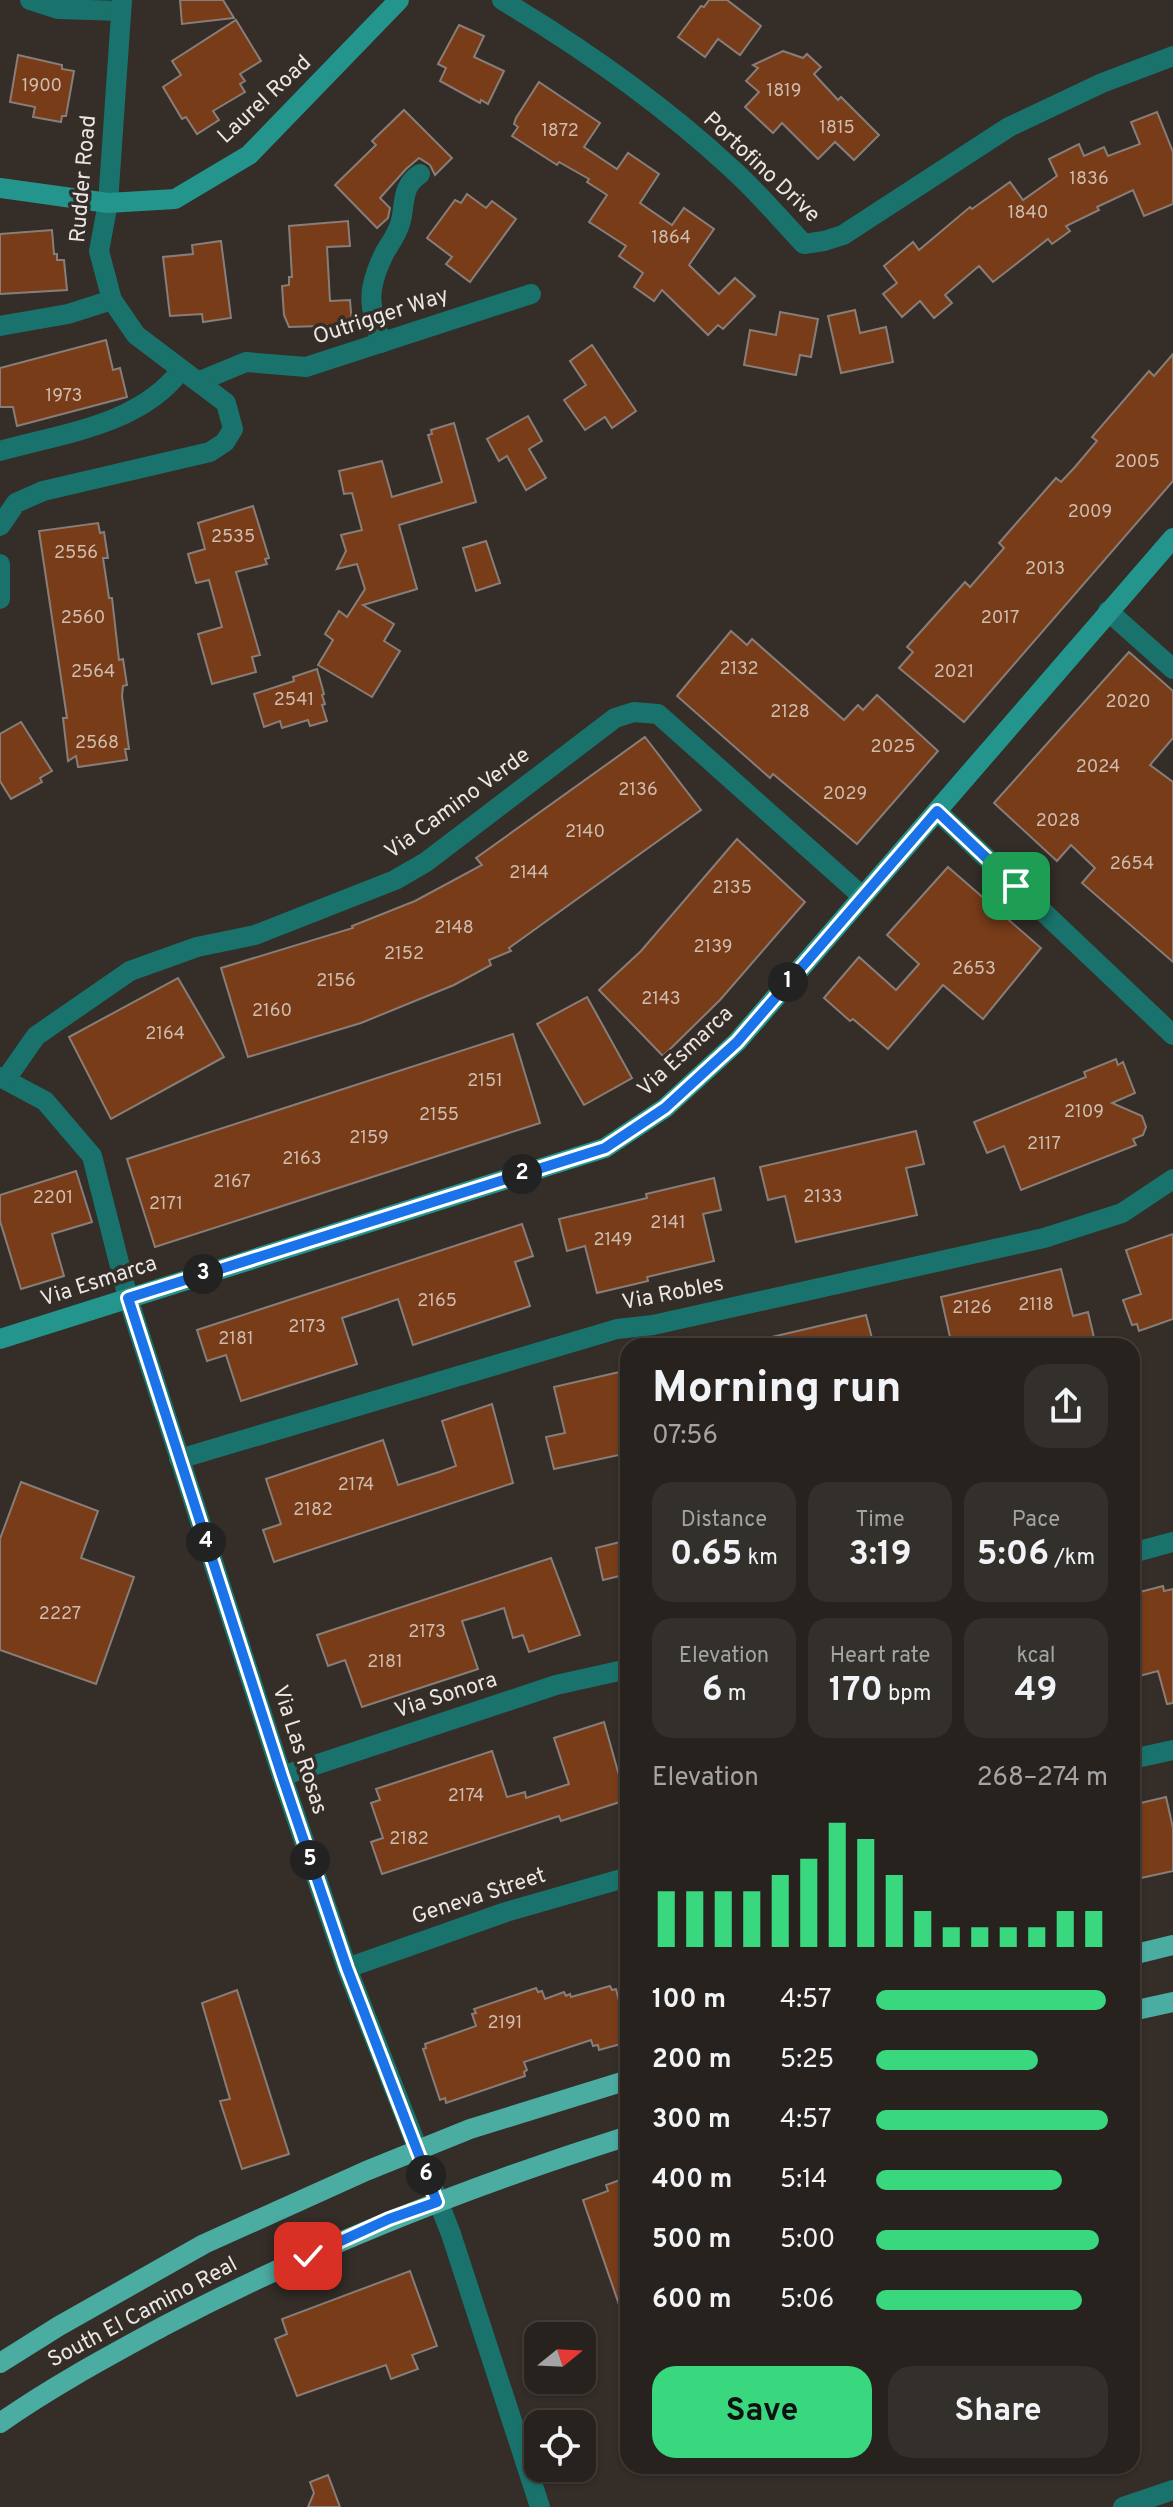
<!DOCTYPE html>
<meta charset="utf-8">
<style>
:root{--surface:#27221e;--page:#332f2b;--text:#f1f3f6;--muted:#a4a4a4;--line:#433f3c;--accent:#39d87f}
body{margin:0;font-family:Overpass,sans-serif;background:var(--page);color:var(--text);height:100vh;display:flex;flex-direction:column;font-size:30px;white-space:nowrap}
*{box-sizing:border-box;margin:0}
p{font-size:26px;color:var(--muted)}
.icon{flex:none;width:44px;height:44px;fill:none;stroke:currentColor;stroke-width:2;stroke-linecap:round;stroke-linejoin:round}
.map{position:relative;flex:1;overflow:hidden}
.drawer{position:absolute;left:620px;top:1338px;width:520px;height:1136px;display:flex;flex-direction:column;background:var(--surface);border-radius:24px;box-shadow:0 2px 6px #0004,0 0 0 2px var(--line)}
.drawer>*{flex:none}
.needle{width:52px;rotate:72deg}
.tools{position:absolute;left:524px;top:2322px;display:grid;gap:16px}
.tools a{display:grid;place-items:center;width:72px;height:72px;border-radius:16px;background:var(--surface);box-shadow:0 2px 6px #0004,0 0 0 2px var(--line);font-size:40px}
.pin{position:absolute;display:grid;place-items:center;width:68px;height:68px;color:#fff;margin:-34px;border-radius:16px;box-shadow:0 4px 12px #0006}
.km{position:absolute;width:40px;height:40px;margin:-20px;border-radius:50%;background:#222;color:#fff;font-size:22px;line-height:40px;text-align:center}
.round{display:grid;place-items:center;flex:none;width:84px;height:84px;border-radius:24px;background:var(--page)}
.head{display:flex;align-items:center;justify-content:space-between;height:136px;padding:0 32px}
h1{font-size:44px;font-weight:700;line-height:60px}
.metrics{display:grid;grid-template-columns:repeat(3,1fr);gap:12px;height:136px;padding:8px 32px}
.metrics div{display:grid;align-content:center;border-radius:20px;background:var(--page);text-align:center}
.metrics b{font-size:34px;font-weight:700}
.metrics small{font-size:22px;font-weight:400}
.metrics p{font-size:22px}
.chart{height:224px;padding:16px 32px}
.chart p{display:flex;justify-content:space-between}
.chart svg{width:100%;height:144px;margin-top:8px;stroke:var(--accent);stroke-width:6}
.button{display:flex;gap:16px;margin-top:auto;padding:16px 32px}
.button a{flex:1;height:92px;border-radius:24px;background:var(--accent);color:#111;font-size:32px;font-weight:700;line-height:92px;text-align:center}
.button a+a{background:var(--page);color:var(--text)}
ul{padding:0 32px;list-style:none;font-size:26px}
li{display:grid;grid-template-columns:128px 96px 1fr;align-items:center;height:60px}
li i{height:20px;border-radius:10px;background:var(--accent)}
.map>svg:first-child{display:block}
</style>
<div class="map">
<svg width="1173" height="2507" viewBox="0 0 1173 2507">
<rect width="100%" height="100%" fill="#342d28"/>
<g fill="#783c19" stroke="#887e79" stroke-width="2">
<path d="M180,0H223L234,18L182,24Z"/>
<path d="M709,0H727L761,26L740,55L718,39L705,57L678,37L701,6L704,7Z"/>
<path d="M236,20L261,61L240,74L245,81L240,84L245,92L213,111L219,120L197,134L186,117L182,119L163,87L181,75L172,61Z"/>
<path d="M459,25L484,36L474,57L504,71L488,104L481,100L480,103L440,81L446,68L438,64Z"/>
<path d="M783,51L803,58L807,54L821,67L814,74L838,100L841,97L879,135L854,160L835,142L818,159L782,123L773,133L745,107L759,92L746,81L758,68L753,65Z"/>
<path d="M18,55L62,65V69L74,71L66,116H62L61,122L33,117L35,107L10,102Z"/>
<path d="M539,82L600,123L584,147L617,169L628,153L659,174L640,203L672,225L684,208L714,229L689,265L719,294L735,278L755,296L723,329L718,325L708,335L662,290L654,301L634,287L643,273L619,256L626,246L589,222L607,195L587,182L589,179L559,162L557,165L512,136L518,127L514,124L516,118Z"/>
<path d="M404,110L452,158L435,175L430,165L419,158L406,169L380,198L390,208L388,218L377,228L335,185L376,145L372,141Z"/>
<path d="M1157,112L1173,152V204L1144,216L1133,190L1097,207L1099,210L1066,226L1070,231L1052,244L1048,239L993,282L979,266L945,295L952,303L934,318L920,301L902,317L883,294L897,283L884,266L913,242L919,250L970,207L972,209L1010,182L1023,200L1057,176L1049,159L1079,144L1084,156L1104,147L1108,156L1140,144L1131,122Z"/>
<path d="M467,194L486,208L492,201L516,219L470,282L446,264L452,257L427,238L455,200L461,203Z"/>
<path d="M348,221L350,246L327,247L330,301L350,300L352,325L289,327L284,315L282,286L289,285V277H292L289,226Z"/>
<path d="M52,230L54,254H57V260H64L67,290L0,294V234Z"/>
<path d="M221,241L231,318L203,322L202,314L170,316L163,257L193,254L192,245Z"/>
<path d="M855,310L860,333L886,327L893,362L841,373L828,316Z"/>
<path d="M780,312L818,319L811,357L800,355L796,375L744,365L750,330L776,335Z"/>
<path d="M106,340L113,370L120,368L127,397L17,426L13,407H0V368Z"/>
<path d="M592,345L636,411L612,428L605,417L585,430L564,400L586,385L570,361Z"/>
<path d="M1173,354V481L964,722L899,668L913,652L907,647L965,582L970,587L1004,548L999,543L1056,478L1061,482L1075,467L1097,441L1092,437L1149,371L1154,376Z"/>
<path d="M528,416L542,441L529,449L546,478L526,490L507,456L499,461L487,439Z"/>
<path d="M454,423L476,502L399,525L417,589L363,605L394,624L384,641L400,651L372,697L318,665L333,640L325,634L339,611L347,617L365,589L357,564L337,569L346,551L341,535L362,530L352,493L344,494L339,471L382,461L392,497L442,482L428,435L432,434L431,430Z"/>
<path d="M253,506L269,558L265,559L267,564L236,572L260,655L252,657L256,672L212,684L198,634L222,627L209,580L196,583L188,554L205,549L198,523Z"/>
<path d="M98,523L100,533L104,532L108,558H103L109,598H112L119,660L123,659L127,685L123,686L122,696L129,749H125L127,760L78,767L76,756L68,761L63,718H67L39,531Z"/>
<path d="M486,541L500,583L476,591L463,548Z"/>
<path d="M731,631L747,645L752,639L844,720L858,705L863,710L877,695L938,751L857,844L773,774L770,778L677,696Z"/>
<path d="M1129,652L1173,691V738L1150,765L1173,782V962L1082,883L1095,868L1071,845L1057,861L994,803Z"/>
<path d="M317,669L324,694L322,695L325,704L322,705L327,721L310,726L308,720L282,728L280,721L264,727L254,694L294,681L293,677Z"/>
<path d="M21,722L52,771L40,778L42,782L11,799L0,781V734Z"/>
<path d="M645,737L701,810L509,948L511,951L489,960L491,965L454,985L361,1023L248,1057L221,968L353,928L352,926L415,901L482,865L476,858Z"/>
<path d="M737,839L805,902L720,1000L663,1056L599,990L641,951Z"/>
<path d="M948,867L1041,948L983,1019L943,985L888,1049L853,1019L850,1021L824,998L859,957L896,990L919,964L887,935Z"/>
<path d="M178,978L224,1057L111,1119L69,1037Z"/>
<path d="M587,997L632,1078L584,1105L537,1024Z"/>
<path d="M513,1034L540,1123L155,1247L127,1159Z"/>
<path d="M1116,1059L1118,1065L1123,1062L1135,1093L1112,1103L1142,1116L1146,1127L1143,1135L1133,1139L1136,1145L1021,1190L1004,1146L987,1153L974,1122L1086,1077L1084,1072Z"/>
<path d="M916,1131L924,1164L906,1168L917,1215L796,1242L785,1196L768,1200L760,1167Z"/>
<path d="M76,1171L92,1222L52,1234L64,1276L21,1289L0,1221V1195Z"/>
<path d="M714,1178L721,1210L703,1214L714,1261L647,1277L648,1281L597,1293L585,1246L567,1251L559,1219L647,1198L646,1194Z"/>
<path d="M522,1224L533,1256L515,1262L530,1306L413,1345L398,1299L369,1309L342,1318L357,1364L241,1401L226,1355L207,1361L197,1330Z"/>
<path d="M1173,1234V1319L1139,1331L1137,1324L1132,1325L1123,1300L1141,1294L1126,1250Z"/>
<path d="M1061,1269L1073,1316L1088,1312L1096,1346H952L941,1297Z"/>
<path d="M866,1315L874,1346H764L763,1339Z"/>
<path d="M628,1370V1453L554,1469L546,1437L565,1433L554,1387Z"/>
<path d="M492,1404L513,1483L274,1562L263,1530L281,1524L266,1479L383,1440L398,1485L439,1472L456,1466L442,1421Z"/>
<path d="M21,1482L98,1511L81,1558L134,1577L96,1684L0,1650V1539Z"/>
<path d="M628,1540V1574L603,1580L596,1548Z"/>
<path d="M551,1558L580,1635L529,1652L523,1635L513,1638L504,1608L479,1616L462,1621L478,1669L362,1707L345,1660L328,1666L317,1635Z"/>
<path d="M1163,1586L1164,1591L1173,1589V1703L1167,1704L1158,1671L1132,1678V1594Z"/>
<path d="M604,1722L626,1800L561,1821L559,1816L382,1874L371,1842L383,1838L371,1803L380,1800L376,1789L492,1751L507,1797L525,1792L526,1798L569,1784L554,1738Z"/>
<path d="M1166,1797L1173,1828V1871L1132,1880V1805Z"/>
<path d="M610,1986L612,1990L616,1989L621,2009L628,2007V2042L599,2050L598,2045L593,2046L591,2040L524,2062L527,2070L524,2072L525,2076L446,2103L445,2098L440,2100L423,2049L426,2048L425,2044L476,2026L472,2014L476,2013L474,2009L536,1988L538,1992L542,1991L545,1999L564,1992L566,1996L570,1994L571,1997Z"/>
<path d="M237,1990L289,2154L242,2169L220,2101L230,2099L202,2003Z"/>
<path d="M628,2177V2321L625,2322L583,2200L608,2191L606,2185Z"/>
<path d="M410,2271L437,2346L412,2355L418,2369L391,2379L386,2365L297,2396L275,2339L287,2334L282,2319Z"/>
<path d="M328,2475L340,2507H308L314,2493L310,2482Z"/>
</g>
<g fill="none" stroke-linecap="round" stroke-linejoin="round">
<g stroke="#19736c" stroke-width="20">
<path d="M30,0L58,9L121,11"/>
<path d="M502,0C582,48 662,104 731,168C757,191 780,219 804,244L824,241L843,235L1009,127L1102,83L1173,56"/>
<path d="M0,326L68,314L112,300"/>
<path d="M381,343C369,304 366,290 385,252C390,244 397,234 400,224C406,205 400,187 420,174"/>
<path d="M200,381L246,362L306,367L531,294"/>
<path d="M0,451C63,433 140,425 181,370"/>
<path d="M0,526L16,503L43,491L210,452L225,442L233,429L226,403L136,335L112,300L99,251L108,203L122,0"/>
<path d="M0,564V599"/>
<path d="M1108,611L1173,669"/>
<path d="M937,811L1173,1035"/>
<path d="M0,1077L45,1101L92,1156L128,1298L282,1776L347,1968L451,2234L540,2507"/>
<path d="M6,1079L36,1036L130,971L197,947L255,935L395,880L426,862L615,718L634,712L658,714L862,896"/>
<path d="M179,1459L617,1329L653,1325L1044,1238L1122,1213L1173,1179"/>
<path d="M1132,1553L1173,1542"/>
<path d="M1132,1759L1173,1750"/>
<path d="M282,1776L556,1685L628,1669"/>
<path d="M347,1968L506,1912L628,1877"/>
<path d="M1123,2507L1173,2490"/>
</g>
<g stroke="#23958c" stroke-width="20">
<path d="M0,188L108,203L175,199L249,155L399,0"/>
<path d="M0,1339L605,1148L665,1108L737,1042L1173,538"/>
</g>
<g stroke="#4baca2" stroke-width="20">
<path d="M1132,1955L1173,1945"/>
<path d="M1132,2011L1173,2002"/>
<path d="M0,2363L59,2326L204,2244L366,2171L470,2129L628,2080"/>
<path d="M0,2423C51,2387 107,2357 162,2327C311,2248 467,2187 628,2136"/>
</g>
</g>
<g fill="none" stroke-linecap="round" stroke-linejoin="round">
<g stroke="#fff" stroke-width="16">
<path id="route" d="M308,2256L389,2219L437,2202L347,1968L282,1776L128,1298L605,1148L665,1108L737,1042L937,811L1016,886"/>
</g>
<use href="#route" stroke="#1a73e8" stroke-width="10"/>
</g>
<g text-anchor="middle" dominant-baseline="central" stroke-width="7" stroke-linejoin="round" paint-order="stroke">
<g font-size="18" fill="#cebcb0">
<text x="42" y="86">1900</text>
<text x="784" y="91">1819</text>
<text x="837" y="128">1815</text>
<text x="560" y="131">1872</text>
<text x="1089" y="179">1836</text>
<text x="1028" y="213">1840</text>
<text x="671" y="238">1864</text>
<text x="64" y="396">1973</text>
<text x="1137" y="462">2005</text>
<text x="1090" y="512">2009</text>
<text x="233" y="537">2535</text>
<text x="76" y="553">2556</text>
<text x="1045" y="569">2013</text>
<text x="83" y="618">2560</text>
<text x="1000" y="618">2017</text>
<text x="739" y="669">2132</text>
<text x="93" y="672">2564</text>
<text x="954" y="672">2021</text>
<text x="294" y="700">2541</text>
<text x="1128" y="702">2020</text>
<text x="790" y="712">2128</text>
<text x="97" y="743">2568</text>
<text x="893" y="747">2025</text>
<text x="1098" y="767">2024</text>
<text x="638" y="790">2136</text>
<text x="845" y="794">2029</text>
<text x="1058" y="821">2028</text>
<text x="585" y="832">2140</text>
<text x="1132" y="864">2654</text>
<text x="529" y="873">2144</text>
<text x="732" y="888">2135</text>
<text x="454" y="928">2148</text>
<text x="713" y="947">2139</text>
<text x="404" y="954">2152</text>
<text x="974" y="969">2653</text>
<text x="336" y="981">2156</text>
<text x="661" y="999">2143</text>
<text x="272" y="1011">2160</text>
<text x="165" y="1034">2164</text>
<text x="485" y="1081">2151</text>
<text x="1084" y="1112">2109</text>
<text x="439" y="1115">2155</text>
<text x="369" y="1138">2159</text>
<text x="1044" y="1144">2117</text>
<text x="302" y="1159">2163</text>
<text x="232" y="1182">2167</text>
<text x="823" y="1197">2133</text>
<text x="53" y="1198">2201</text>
<text x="166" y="1204">2171</text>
<text x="668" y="1223">2141</text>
<text x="613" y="1240">2149</text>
<text x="437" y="1301">2165</text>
<text x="1036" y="1305">2118</text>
<text x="972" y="1308">2126</text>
<text x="307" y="1327">2173</text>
<text x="236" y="1339">2181</text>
<text x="356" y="1485">2174</text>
<text x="313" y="1510">2182</text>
<text x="60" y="1614">2227</text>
<text x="427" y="1632">2173</text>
<text x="385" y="1662">2181</text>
<text x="466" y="1796">2174</text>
<text x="409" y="1839">2182</text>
<text x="505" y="2023">2191</text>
</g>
<g font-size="22" fill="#ebe6e3" stroke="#342d28">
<text transform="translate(265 100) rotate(-43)">Laurel Road</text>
<text transform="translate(761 168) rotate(43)">Portofino Drive</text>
<text transform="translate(84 179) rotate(-85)">Rudder Road</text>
<text transform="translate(381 317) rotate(-18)">Outrigger Way</text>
<text transform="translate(458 804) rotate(-36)">Via Camino Verde</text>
<text transform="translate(686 1052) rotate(-43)">Via Esmarca</text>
<text transform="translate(99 1282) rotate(-18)">Via Esmarca</text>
<text transform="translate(673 1294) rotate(-11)">Via Robles</text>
<text transform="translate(446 1696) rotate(-18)">Via Sonora</text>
<text transform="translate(299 1750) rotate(72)">Via Las Rosas</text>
<text transform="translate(479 1897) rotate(-18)">Geneva Street</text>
<text transform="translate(143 2313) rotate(-28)">South El Camino Real</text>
</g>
</g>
</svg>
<div class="tools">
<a><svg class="needle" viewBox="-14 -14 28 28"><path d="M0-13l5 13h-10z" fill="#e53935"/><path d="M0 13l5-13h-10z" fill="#a4a4a4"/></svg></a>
<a><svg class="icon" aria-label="locate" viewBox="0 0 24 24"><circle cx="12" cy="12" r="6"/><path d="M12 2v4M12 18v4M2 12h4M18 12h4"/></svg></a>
</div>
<div class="pin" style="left:1016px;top:886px;background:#1e9e55"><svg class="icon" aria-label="arrive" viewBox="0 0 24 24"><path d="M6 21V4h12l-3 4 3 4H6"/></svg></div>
<div class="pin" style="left:308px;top:2256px;background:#d93025"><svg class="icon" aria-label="check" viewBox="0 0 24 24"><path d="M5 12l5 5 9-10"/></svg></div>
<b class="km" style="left:788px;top:982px">1</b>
<b class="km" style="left:522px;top:1174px">2</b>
<b class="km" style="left:203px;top:1274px">3</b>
<b class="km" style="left:206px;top:1542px">4</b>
<b class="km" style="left:310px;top:1860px">5</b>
<b class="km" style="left:426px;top:2175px">6</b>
<section class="drawer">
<div class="head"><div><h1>Morning run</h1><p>07:56</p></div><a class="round"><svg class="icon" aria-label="share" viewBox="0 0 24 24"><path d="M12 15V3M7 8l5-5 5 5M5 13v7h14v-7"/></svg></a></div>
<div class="metrics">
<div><p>Distance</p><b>0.65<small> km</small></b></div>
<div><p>Time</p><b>3:19</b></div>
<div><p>Pace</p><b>5:06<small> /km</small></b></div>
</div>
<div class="metrics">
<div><p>Elevation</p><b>6<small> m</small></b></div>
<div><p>Heart rate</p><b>170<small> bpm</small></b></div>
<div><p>kcal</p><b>49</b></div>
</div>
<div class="chart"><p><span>Elevation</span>268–274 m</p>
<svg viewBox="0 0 160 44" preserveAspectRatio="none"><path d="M5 44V27M15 44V27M25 44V27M35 44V27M45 44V22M55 44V17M65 44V6M75 44V11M85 44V22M95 44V33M105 44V38M115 44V38M125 44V38M135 44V38M145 44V33M155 44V33"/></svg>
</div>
<ul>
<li><b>100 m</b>4:57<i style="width:99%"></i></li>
<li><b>200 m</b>5:25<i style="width:70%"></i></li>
<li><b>300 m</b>4:57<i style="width:100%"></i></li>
<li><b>400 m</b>5:14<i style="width:80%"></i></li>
<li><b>500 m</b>5:00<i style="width:96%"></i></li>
<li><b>600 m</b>5:06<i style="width:89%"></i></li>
</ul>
<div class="button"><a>Save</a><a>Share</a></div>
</section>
</div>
